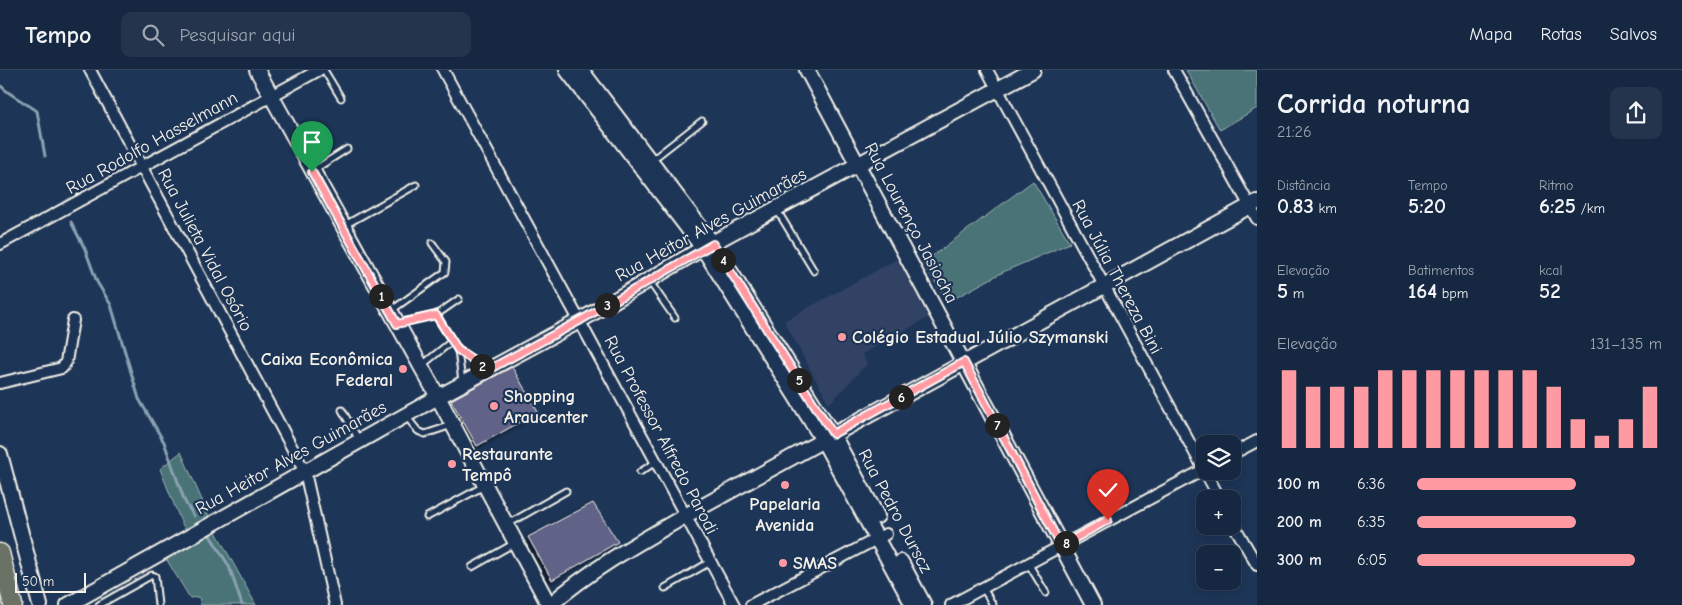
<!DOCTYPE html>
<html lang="pt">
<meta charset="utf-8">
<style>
:root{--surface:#162841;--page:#23344c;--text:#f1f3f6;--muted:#9ea6b1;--line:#35445a;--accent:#ff9aa2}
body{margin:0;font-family:"Comic Neue",sans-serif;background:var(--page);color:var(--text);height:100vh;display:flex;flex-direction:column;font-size:19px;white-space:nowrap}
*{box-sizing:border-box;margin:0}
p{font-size:16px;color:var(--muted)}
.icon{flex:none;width:28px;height:28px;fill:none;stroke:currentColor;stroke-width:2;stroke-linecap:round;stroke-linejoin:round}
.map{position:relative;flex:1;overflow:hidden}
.panel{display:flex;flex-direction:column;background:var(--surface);width:425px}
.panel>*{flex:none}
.controls{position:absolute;left:1196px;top:365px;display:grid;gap:10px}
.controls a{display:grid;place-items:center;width:45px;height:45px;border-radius:10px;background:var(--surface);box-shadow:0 2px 8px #0003,0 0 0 1px var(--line);font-size:25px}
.scale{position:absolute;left:15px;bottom:12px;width:71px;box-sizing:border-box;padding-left:5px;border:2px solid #f4f1e8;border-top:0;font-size:14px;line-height:18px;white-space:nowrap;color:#f4f1e8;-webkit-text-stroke:4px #1d3557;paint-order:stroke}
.pin{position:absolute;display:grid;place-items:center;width:42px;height:42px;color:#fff;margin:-51px -21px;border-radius:50% 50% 50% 0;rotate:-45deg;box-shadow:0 0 5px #0007}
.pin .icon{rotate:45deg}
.km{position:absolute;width:25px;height:25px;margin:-12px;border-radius:50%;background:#222;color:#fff;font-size:14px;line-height:25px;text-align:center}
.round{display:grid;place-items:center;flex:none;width:52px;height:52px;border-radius:10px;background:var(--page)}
.headline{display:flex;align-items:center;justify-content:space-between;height:85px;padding:0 20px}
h1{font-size:28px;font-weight:700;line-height:38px}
.figures{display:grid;grid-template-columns:repeat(3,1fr);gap:8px;height:85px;padding:5px 20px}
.figures div{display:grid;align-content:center}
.figures b{font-size:21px;font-weight:700}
.figures small{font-size:14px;font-weight:400}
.figures p{font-size:14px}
.chart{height:140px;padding:10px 20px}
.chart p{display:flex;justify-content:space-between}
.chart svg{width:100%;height:90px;margin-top:5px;stroke:var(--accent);stroke-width:6}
ul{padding:0 20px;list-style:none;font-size:16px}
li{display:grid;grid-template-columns:80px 60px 1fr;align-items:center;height:38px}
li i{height:12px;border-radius:6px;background:var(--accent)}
header{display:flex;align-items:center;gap:30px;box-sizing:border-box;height:70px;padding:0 25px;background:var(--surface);border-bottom:1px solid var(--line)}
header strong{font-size:24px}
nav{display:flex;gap:28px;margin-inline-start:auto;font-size:18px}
.search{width:350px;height:45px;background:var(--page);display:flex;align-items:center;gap:12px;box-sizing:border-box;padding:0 18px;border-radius:10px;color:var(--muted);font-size:19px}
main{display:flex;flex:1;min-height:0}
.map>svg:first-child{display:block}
</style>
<header>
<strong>Tempo</strong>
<div class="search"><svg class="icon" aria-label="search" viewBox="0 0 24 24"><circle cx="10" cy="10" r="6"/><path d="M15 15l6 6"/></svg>Pesquisar aqui</div>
<nav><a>Mapa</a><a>Rotas</a><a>Salvos</a></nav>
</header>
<main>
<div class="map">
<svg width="1257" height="535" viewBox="0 0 1257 535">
<defs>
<filter id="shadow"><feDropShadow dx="-3" dy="3" stdDeviation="2.5" flood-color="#0009"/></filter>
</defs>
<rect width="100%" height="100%" fill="#1d3557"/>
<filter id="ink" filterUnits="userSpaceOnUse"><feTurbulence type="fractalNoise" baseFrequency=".02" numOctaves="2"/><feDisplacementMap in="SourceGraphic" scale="10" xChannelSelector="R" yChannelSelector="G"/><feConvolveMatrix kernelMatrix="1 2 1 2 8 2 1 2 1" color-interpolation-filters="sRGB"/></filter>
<g filter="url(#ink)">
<path fill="#314265" d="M901,187L933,245L862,284L867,294L829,334L784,251Z"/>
<g fill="#4a7377" stroke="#9fb2b0">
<path d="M1186,0H1257V38L1220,60Z"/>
<path d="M1033,111L1070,173L1003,202L948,232L923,193Z"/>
<path d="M181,382L215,460L256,535H201L199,527L190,528L165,487L193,472L181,452L160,399Z"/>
</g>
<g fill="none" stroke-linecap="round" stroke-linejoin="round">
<g stroke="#8ba1b1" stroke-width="3">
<path d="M0,15C10,26 25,32 37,41L45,86"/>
<path d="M71,152L85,179L97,212L111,235L139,329L164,372L185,432L194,446"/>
<path d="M209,464L229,496L242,535"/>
</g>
</g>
<g fill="#606287" stroke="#f4f1e8" filter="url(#shadow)">
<path d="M512,297L538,342L477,376L451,330Z"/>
<path d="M593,433L618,472L552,510L528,467Z"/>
</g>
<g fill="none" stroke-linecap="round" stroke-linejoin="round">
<g stroke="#f4f1e8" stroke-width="9">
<g id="lane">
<path d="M324,0L341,28"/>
<path d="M652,90L702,51"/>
<path d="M314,100L347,79"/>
<path d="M777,140L814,201"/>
<path d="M345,155L416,115"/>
<path d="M650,212L675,248"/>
<path d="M392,240L445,202L446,192L432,173"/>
<path d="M436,245L459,229"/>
<path d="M398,253L436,245L452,271L421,296"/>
<path d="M452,271L458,280L486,298"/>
<path d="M458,280L462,312"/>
<path d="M342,340L359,370"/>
<path d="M406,346L418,361L425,364L452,355"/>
<path d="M640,402L656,392"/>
<path d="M427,447L484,416"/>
<path d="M508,454L566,421"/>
<path d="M1028,493L1046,523"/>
<path d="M472,497L515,473"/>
<path d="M665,518L710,492"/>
<path d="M983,518L993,535"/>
<path d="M99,535L152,505L155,506L158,535"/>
</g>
</g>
<g stroke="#f4f1e8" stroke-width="14">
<g id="street">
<path d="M90,0L305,402L335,535"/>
<path d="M443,0L734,535"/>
<path d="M987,0L1220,429"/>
<path d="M1174,0L1257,149"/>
<path d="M0,174L319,0"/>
<path d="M0,313L62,298L66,292L73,250"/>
<path d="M1232,384L1257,371"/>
<path d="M1232,452L1257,495"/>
<path d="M751,535L886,464"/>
<path d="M951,535L1205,399"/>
</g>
</g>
<g stroke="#f4f1e8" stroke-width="18">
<g id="secondary">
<path d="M257,0L438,327L549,535"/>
<path d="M567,0L703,178L823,370L913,535"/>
<path d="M581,0L713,174L833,365L877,446"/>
<path d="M807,0L1093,535"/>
<path d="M0,384L40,535"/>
<path d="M901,492L924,535"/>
<path d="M68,535L438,327L581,250L703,178L1033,0"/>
<path d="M550,535C591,499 638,473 685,446L1257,132"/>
</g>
</g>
<g stroke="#f4f1e8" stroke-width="21">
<path id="highway" d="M0,483L13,535"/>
</g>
<use href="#lane" stroke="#1d3557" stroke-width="5"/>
<use href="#street" stroke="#1d3557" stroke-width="10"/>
<use href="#secondary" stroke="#1d3557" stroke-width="14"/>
<use href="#highway" stroke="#6b7165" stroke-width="18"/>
</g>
</g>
<g fill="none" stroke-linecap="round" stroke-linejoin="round" filter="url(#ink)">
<g stroke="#fff" stroke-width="10">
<path id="route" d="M312,102L397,254L436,245L458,280L488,300L581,250L713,174L833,364L964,292L1061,476L1108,450"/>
</g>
<use href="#route" stroke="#ff9aa2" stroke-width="6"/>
</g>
<g fill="#ff9aa2" stroke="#1d3557" stroke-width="2">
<circle cx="842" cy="267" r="5"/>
<circle cx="403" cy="299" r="5"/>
<circle cx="494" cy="336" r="5"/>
<circle cx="452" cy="394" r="5"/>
<circle cx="785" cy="415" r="5"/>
<circle cx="783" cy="493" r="5"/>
</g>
<g text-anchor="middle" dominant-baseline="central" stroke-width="4.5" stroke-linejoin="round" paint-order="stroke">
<g font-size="18" fill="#f4f1e8" stroke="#1d3557">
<text transform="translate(152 73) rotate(-29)">Rua Rodolfo Hasselmann</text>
<text transform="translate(911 153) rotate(62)">Rua Lourenço Jasiocha</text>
<text transform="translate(711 155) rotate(-29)">Rua Heitor Alves Guimarães</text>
<text transform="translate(205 180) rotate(62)">Rua Julieta Vidal Osório</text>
<text transform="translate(1117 207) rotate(62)">Rua Júlia Thereza Bini</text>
<text transform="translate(661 365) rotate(62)">Rua Professor Alfredo Parodi</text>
<text transform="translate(291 388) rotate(-29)">Rua Heitor Alves Guimarães</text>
<text transform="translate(895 441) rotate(62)">Rua Pedro Durscz</text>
</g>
<g font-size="18" font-weight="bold" fill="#f4f1e8" stroke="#1d3557" text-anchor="start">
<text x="852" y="267">Colégio Estadual Júlio Szymanski</text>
<text x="393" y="289" text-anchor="end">Caixa Econômica<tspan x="393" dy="21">Federal</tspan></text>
<text x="504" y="326">Shopping<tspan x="504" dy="21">Araucenter</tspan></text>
<text x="462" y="384">Restaurante<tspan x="462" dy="21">Tempô</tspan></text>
<text x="785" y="434" text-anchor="middle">Papelaria<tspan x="785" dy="21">Avenida</tspan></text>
<text x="793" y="493">SMAS</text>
</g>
</g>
</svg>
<div class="controls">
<a><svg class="icon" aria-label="layers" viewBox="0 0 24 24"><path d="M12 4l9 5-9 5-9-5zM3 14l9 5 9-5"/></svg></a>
<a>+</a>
<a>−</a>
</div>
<div class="scale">50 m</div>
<div class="pin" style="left:312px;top:102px;background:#1e9e55"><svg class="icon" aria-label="arrive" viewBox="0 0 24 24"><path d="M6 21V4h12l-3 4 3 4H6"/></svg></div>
<div class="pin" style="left:1108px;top:450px;background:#d93025"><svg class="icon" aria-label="check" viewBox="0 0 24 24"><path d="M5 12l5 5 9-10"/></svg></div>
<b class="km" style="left:381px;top:226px">1</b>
<b class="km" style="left:482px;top:296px">2</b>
<b class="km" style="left:607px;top:235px">3</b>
<b class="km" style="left:723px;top:190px">4</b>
<b class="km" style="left:799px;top:310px">5</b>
<b class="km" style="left:901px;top:327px">6</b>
<b class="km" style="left:997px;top:355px">7</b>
<b class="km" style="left:1066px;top:473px">8</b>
</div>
<section class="panel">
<div class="headline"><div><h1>Corrida noturna</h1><p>21:26</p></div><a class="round"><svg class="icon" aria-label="share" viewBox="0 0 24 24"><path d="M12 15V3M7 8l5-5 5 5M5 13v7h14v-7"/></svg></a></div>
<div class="figures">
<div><p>Distância</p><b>0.83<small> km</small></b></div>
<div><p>Tempo</p><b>5:20</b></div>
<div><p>Ritmo</p><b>6:25<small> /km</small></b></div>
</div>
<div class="figures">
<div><p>Elevação</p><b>5<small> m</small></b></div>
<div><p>Batimentos</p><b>164<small> bpm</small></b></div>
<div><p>kcal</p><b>52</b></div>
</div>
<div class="chart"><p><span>Elevação</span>131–135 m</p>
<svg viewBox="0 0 160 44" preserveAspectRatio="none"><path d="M5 44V6M15 44V14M25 44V14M35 44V14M45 44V6M55 44V6M65 44V6M75 44V6M85 44V6M95 44V6M105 44V6M115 44V14M125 44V30M135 44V38M145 44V30M155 44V14"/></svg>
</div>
<ul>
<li><b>100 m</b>6:36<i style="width:65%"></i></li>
<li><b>200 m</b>6:35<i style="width:65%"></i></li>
<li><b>300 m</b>6:05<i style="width:89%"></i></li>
</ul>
</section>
</main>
